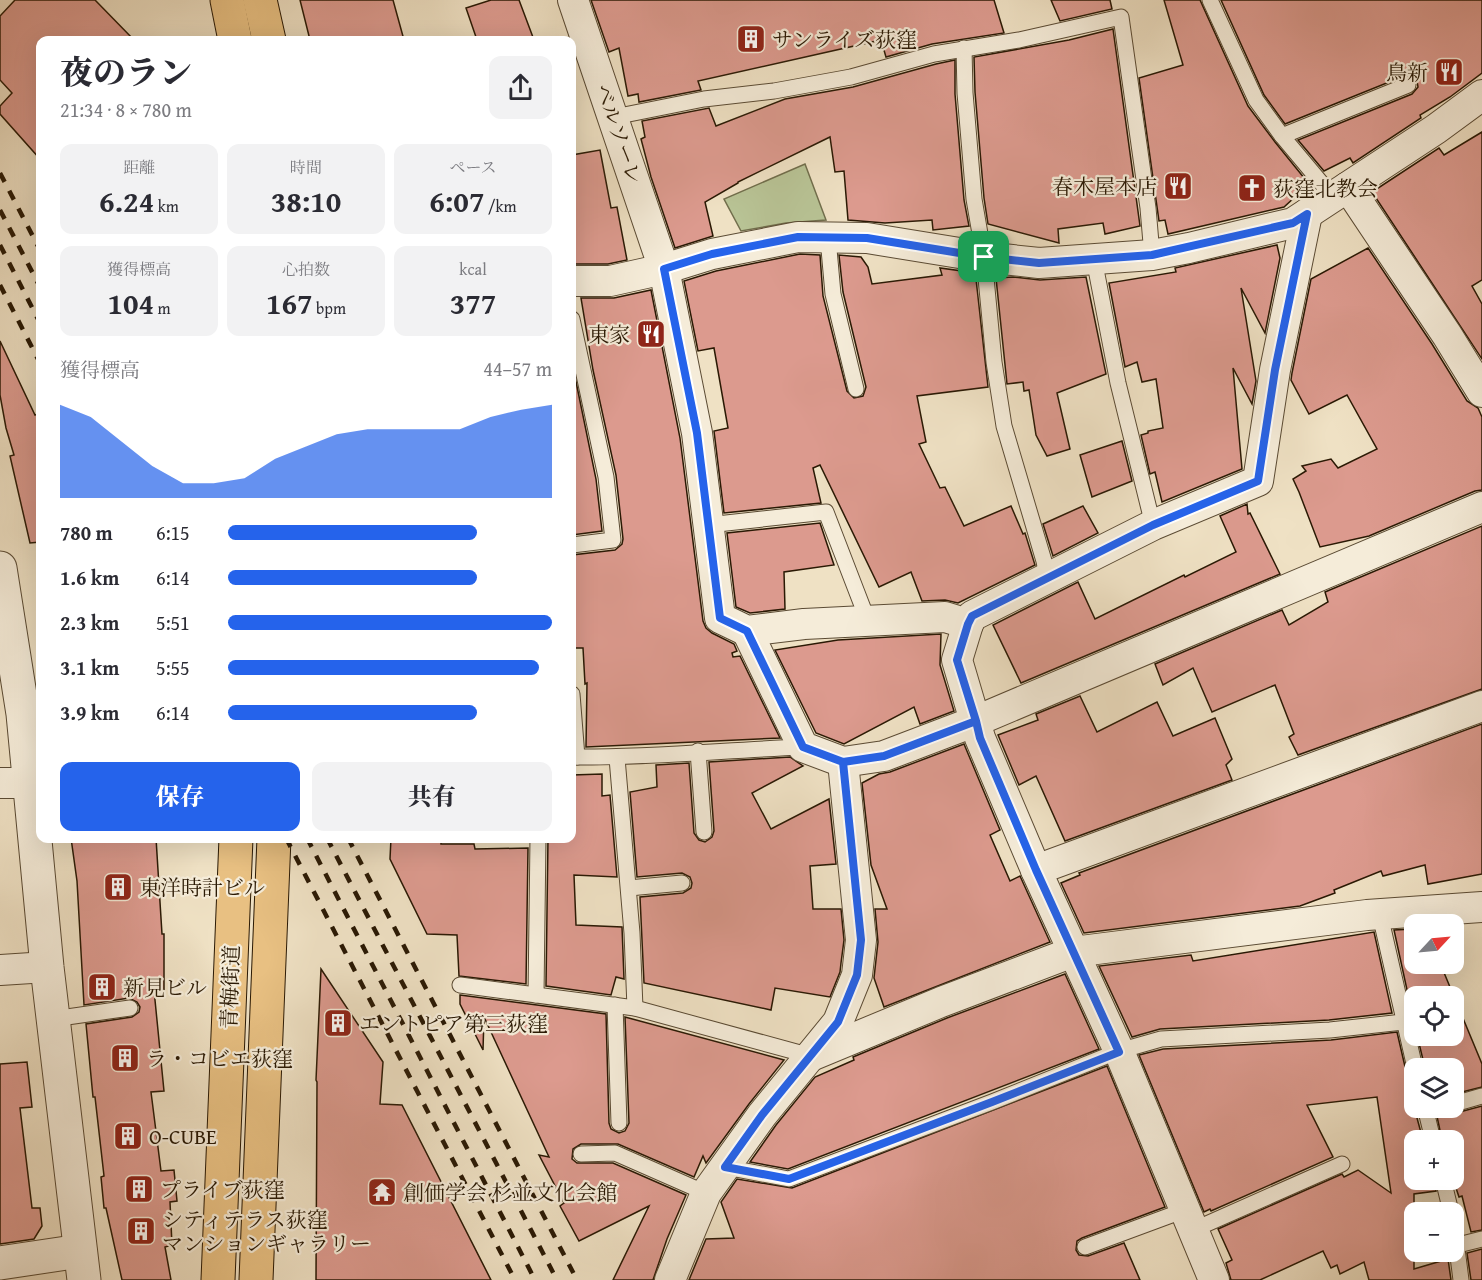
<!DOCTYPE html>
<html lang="ja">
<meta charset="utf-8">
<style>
:root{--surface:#fff;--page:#f2f2f3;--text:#2b2b33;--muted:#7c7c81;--accent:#2563eb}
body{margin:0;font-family:"Gentium Book Plus","Noto Serif JP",serif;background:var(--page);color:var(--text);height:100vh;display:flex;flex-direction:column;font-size:22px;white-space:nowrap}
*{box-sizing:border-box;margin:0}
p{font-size:20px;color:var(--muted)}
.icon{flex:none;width:33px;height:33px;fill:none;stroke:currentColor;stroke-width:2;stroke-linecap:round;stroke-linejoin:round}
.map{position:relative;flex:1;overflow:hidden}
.drawer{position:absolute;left:36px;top:36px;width:540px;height:807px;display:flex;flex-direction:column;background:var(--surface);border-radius:12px;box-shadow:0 6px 24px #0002}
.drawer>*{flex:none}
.needle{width:39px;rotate:64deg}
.fabs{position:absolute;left:1404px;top:914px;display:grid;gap:12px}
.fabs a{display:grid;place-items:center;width:60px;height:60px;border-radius:12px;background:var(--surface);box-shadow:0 6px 24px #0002;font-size:30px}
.pin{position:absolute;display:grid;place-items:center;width:51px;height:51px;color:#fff;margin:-26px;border-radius:12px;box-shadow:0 3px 9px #0006}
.round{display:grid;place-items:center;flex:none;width:63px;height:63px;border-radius:12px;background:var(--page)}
.headline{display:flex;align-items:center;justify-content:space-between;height:102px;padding:0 24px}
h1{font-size:33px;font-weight:800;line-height:45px}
.stats{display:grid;grid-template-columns:repeat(3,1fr);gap:9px;height:102px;padding:6px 24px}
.stats div{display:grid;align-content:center;border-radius:12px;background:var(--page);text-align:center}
.stats b{font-size:30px;font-weight:800}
.stats small{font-size:16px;font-weight:400}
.stats p{font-size:16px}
.chart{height:168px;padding:12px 24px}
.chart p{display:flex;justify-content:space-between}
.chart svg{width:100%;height:108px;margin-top:6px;fill:var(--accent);opacity:.7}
.cta{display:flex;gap:12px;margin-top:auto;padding:12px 24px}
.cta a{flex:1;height:69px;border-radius:12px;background:var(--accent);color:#fff;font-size:24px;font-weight:800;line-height:69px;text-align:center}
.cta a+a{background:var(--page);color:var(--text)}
ul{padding:0 24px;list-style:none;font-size:20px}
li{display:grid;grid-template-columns:96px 72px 1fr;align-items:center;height:45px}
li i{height:15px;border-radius:8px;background:var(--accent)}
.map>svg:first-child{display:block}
</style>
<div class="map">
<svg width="1482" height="1280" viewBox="0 0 1482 1280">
<rect width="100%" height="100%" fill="#efe1c4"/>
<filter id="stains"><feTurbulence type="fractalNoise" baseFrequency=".00333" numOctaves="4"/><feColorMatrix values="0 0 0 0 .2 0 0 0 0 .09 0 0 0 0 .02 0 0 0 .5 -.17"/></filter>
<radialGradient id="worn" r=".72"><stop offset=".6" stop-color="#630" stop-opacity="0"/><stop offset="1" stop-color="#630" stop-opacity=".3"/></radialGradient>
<path fill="#b8c395" stroke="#716e4c" stroke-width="1.5" d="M805,164L826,220L786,223L741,231L724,199Z"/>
<g fill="#dc9a8e" stroke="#2a1904" stroke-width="1.5">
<path d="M15,0H95L134,40H40V159L0,114V106L12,93L0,80V16Z"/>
<path d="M300,0H393L404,40H310Z"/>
<path d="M491,0H519L534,40H477L466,8Z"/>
<path d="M591,0H994L1004,33L932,44L886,57L881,40L698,81L701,90L639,102L638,94L628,96L619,48L609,52Z"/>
<path d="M1051,0H1110L1112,9L1060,21Z"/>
<path d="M1164,0H1200L1248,106L1275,142L1309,184L1284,207L1168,234L1165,220L1159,221L1139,78L1183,65Z"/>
<path d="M1221,0H1482V73L1450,97L1420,115L1421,118L1353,163L1350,158L1324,171L1298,140L1412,94L1418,87L1417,81L1410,75L1404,76L1285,124L1264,95Z"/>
<path d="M1113,29L1140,226L1105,234L1103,223L1058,229L1059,243L988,224L984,198L975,92L974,57L1069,40Z"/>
<path d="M955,60V94L964,200L969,226L933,230L932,220L885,223L848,220L844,171L835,172L830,137L738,182V183L705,202L713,236L675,248L651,177L641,139L645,137L642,121L709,108L716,126L785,99L853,87L936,64Z"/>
<path d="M1482,132V280L1472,286L1482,304V359L1372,192L1439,148L1444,155Z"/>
<path d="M600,150L611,208L617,207L627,260L608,264H575L574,259H572V155Z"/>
<path d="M1277,245L1280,258L1265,333L1241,288L1256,381L1252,404L1233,368L1242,469L1162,502L1155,472L1150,474L1141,435L1148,433V431L1163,428L1156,379L1142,382L1137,362L1125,367L1109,283L1176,272L1175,268Z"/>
<path d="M1368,248L1432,344L1467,401L1478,408L1482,417V490L1475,491L1369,536L1320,547L1299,492L1293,479L1306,471L1302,466L1331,459L1338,468L1377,449L1347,395L1309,414L1291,380L1292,373L1311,279Z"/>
<path d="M800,254L820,255L823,296L847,391L854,398L863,396L866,387L843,292L839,255L861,257L868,267L872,284L942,275L940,268L969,272L970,280L976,279L988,387L917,396L926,442L919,444L940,488L945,487L964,526L1011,506L1023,534L1025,533L1035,565L958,603L945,600L922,601L911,572L879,587L820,465L813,468L821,503L724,513L714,431L728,428L714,348L698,351L684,281L716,271Z"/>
<path d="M1013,277L1040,280L1086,277L1106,374L1057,393L1070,449L1047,456L1036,435L1029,390L1024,391L1023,382L1007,384L996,278Z"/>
<path d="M651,290L680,438L703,621L706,628L712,633L734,644L737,651L732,653L733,657L740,656L780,738L586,747L587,683L585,684L583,648H572V555L615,550L622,544L623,539L616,475L593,370L581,298H614Z"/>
<path d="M0,341L35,415L40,413V542L30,543L10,456L14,455L6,428L0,395Z"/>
<path d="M574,372L596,479L602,531L572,535V373Z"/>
<path d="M1122,441L1132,481L1092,497L1080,455Z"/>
<path d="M1247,504L1248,514L1250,513L1280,574L1021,683L993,625L1078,582L1095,619L1184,575L1185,577L1236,552L1220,516Z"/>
<path d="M1083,506L1098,533L1053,556L1043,524Z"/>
<path d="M820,523L834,565L784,572L785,609L750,613L736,607L727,533Z"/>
<path d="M1482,526V689L1298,755L1289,737L1294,734L1275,685L1212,712L1193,668L1163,685L1155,664L1282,610L1289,625L1328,602L1325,592Z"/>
<path d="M941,634L940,665L954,711L920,724L914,707L844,744L816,733L775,650L838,640Z"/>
<path d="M1080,696L1097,732L1157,702L1173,736L1215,718L1232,759L1226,765L1232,780L1065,841L1036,776L1019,785L998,735L1038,720L1036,714Z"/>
<path d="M1482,724V874L1428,884L1425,865L1383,876L1381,871L1334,890L1335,893L1300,906L1084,933L1061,883L1080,875L1079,873Z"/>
<path d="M964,744L1000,830L990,835L1010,881L1020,876L1050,942L884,1007L874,978L878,942L875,909H887L871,865L862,783L879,774L890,772Z"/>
<path d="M790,757L803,766L752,793L771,829L829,799L836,864L810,866L813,909H841L844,940L841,963L840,972L830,997L775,988L771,1010L644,983L640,897L683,893L691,888L692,883L690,877L682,873L637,877L630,792L657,787L656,765L689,763L694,833L699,840L705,842L712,837L714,831L709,762Z"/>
<path d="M602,774V796L610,795L617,877L574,875L576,925L622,927L624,979L616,977L611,995L546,986L548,838H572V775Z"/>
<path d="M71,838H156L162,934H164V990H154L164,1091L151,1092L161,1171L174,1170L177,1201L170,1202L172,1245L165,1247L171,1280H122L106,1208H104L101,1177L104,1176L95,1097H93L86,1024L132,1017L139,1012L140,1007L137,1002L129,998L84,1005L77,881Z"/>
<path d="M391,838H441V844H474L475,849L528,848L526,984L459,976L457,935L427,934L390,859Z"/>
<path d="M1414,929V963H1440L1482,1064V1087L1454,1094V1068H1425L1417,1035H1454V996H1414V1022L1394,930Z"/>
<path d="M1374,932L1392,1013L1329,1020L1160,1029L1132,1037L1099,966L1191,955L1193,961Z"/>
<path d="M321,969L383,1062L380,1104L402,1105L491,1280H316L317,1082L316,1080Z"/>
<path d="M1065,974L1099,1049L788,1169L750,1162L776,1125L815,1077L854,1060L853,1057L947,1018Z"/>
<path d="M460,995L606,1014L609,1123L611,1129L619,1133L625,1131L629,1123L625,1017L784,1060L749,1104L706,1163L703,1156L694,1177L618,1144H581L573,1149L572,1159L577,1163H613L686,1195L667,1239L653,1280H613L649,1206L579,1241L560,1206L564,1203L539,1155L549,1157L484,1017L483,1050L460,1004Z"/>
<path d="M1397,1032L1406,1071L1408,1075L1414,1077V1107L1423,1140H1414V1179H1434L1436,1191L1414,1194V1269L1448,1259L1451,1280H1369L1364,1262L1340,1274L1337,1265L1331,1268L1323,1251L1260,1280H1231L1226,1263L1232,1260L1218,1229L1342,1174L1344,1177L1358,1170L1391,1193L1377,1097L1307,1105L1333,1157L1211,1211L1210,1209L1204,1212L1139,1055L1163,1049L1331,1040Z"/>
<path d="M27,1062L32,1107L20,1108L32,1208H40L42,1226L34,1239L0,1244V1064Z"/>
<path d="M1107,1066L1165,1207L1082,1238L1077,1241L1076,1250L1079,1255L1088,1256L1124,1243L1140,1280H689L706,1239L734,1238L721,1202L737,1179L792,1188Z"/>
<path d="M1482,1106V1230L1471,1232L1462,1196L1459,1197L1453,1179L1454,1140H1442L1435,1107H1445L1448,1111L1456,1113Z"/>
<path d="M1482,1249V1280H1471L1467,1253Z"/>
</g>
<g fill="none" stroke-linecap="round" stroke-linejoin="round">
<g stroke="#5b4b34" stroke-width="17">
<g id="service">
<path d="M1210,0L1256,100L1282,136L1333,197"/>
<path d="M964,48L965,93L974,199L984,257L994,362L1004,426L1044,561L1047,578"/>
<path d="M614,117L704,99L774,91L851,77L934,54L1019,40L1121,17L1148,208L1152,255"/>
<path d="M1282,136L1408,85"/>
<path d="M828,238L833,294L856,389"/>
<path d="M1094,259L1118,383L1153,525"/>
<path d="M572,319L606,477L613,540L572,545"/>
<path d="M708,525L826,512L868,621"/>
<path d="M572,694L577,757"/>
<path d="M698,751L704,832"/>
<path d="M572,757C649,758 726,750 803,747"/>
<path d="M617,758L632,933L635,1008"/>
<path d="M629,888L682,883"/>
<path d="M1380,915L1415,1068"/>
<path d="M460,985L635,1008L811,1056"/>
<path d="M536,995L538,838"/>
<path d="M615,1005L619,1123"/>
<path d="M53,1019L130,1008"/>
<path d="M1454,1104L1482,1096"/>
<path d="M1425,1107L1433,1140"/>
<path d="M581,1154L615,1153L706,1193"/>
<path d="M725,1167L789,1179L992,1102L1119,1051L1161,1039L1330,1030L1403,1022"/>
<path d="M1443,1179L1451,1212"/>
<path d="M1454,1225L1461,1280"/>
<path d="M1193,1230L1342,1164"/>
<path d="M1458,1245L1482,1239"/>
<path d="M1085,1247L1185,1210"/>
</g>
</g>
<g stroke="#5b4b34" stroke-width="32">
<g id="minor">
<path d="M573,0L664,269L697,433L720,618L747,631L804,624L945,617L968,624L972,616L1153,525L1258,481L1275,370L1307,214"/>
<path d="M1348,187L1447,335L1482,392"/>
<path d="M572,281H610L664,269L712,254L798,237L867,238L984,257L1039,263L1152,255L1189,248L1293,223L1436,129L1482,95"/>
<path d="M968,624L957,660L980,738L1036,870L1119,1051L1214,1280"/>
<path d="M747,631L803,747L843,762L884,756L976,721L1482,507"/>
<path d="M0,783H30"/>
<path d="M1036,870L1482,706"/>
<path d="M0,970L47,967"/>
<path d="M811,1056L941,1002L1073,952L1367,915L1482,907"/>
<path d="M670,1280L706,1193L762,1115L838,1022L857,975L861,940L843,762"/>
</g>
</g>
<g stroke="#5b4b34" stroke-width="35">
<g id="tertiary">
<path d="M0,568L23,714L47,967L84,1280"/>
<path d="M0,1263L80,1251"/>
</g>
</g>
<g stroke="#2a1904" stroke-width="35">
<g id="primary">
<path d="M227,0L235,40"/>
<path d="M260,0L269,40"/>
<path d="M218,1280L236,838"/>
<path d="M256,1280L274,838"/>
</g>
</g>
<use href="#service" stroke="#f5ecd9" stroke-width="15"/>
<use href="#minor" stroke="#f5ecd9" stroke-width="30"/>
<use href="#tertiary" stroke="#f5ecd9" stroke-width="33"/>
<use href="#primary" stroke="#e8c082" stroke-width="33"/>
<g stroke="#2a1904" stroke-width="4.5" stroke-dasharray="10 10" stroke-linecap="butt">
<path d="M0,173L40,250"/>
<path d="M0,210L40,287"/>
<path d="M0,245L40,323"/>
<path d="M0,285L40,363"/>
<path d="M286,838L515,1280"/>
<path d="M307,838L535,1280"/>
<path d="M327,838L557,1280"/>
<path d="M348,838L577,1280"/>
</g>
</g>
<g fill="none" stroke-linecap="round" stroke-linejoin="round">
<g stroke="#fff" stroke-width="12">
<path id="route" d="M984,257L867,238L798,237L712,254L664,269L697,433L720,618L747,631L803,747L843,762L884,756L976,721L980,738L1036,870L1119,1052L992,1102L789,1179L725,1167L762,1115L838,1022L857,975L861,940L843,762L884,756L976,721L957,660L968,624L972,616L1153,525L1258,481L1275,370L1307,214L1293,223L1152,255L1039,263L984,257"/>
</g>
<use href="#route" stroke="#2563eb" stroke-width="8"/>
</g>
<defs>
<g id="building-square" transform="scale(1.5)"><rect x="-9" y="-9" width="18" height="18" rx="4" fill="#8f2418" stroke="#f5ecd9"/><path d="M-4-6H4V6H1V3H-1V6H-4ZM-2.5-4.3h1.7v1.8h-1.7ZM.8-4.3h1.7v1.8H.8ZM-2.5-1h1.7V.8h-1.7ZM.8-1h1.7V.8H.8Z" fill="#fff"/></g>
<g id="restaurant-square" transform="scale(1.5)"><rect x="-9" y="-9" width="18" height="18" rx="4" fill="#8f2418" stroke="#f5ecd9"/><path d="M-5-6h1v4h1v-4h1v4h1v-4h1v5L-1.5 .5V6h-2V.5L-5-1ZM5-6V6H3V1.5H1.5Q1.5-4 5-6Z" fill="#fff"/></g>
<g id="church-square" transform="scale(1.5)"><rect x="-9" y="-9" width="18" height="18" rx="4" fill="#8f2418" stroke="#f5ecd9"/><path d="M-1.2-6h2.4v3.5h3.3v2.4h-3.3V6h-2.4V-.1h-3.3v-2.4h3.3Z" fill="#fff"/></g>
<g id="temple-square" transform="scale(1.5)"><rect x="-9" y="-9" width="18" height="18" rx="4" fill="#8f2418" stroke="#f5ecd9"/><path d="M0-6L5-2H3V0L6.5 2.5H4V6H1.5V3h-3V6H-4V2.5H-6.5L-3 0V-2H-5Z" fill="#fff"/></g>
</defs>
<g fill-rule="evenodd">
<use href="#building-square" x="751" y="39"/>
<use href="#restaurant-square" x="1449" y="72"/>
<use href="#restaurant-square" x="1178" y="186"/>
<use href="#church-square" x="1252" y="188"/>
<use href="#restaurant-square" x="651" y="334"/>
<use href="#building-square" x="118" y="887"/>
<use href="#building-square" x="102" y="987"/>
<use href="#building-square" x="338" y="1023"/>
<use href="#building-square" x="125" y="1058"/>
<use href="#building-square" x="128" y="1136"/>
<use href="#building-square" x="139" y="1189"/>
<use href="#temple-square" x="382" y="1192"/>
<use href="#building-square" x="141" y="1231"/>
</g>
<g text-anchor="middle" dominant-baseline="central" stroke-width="4.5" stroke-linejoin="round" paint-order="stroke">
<g font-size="21" fill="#2a1904" stroke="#f5ecd9" text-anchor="start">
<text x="772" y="39">サンライズ荻窪</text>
<text x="1428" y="72" text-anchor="end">鳥新</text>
<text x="1157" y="186" text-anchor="end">春木屋本店</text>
<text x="1273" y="188">荻窪北教会</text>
<text x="630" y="334" text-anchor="end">東家</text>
<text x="139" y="887">東洋時計ビル</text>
<text x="123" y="987">新見ビル</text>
<text x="359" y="1023">エントピア第三荻窪</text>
<text x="146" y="1058">ラ・コビエ荻窪</text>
<text x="149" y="1136">O-CUBE</text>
<text x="160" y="1189">プライブ荻窪</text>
<text x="403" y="1192">創価学会 杉並文化会館</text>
<text x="162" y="1219">シティテラス荻窪<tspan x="162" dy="24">マンションギャラリー</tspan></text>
</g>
<g font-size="21" fill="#2a1904" stroke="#f5ecd9">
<text transform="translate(619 134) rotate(71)">ベルソーレ</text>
<text transform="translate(230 987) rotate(-88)">青梅街道</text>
</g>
</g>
<rect width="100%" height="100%" filter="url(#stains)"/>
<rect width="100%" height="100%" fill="url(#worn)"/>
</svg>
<div class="fabs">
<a><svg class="needle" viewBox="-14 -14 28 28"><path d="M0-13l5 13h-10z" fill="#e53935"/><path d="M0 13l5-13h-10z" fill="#7c7c81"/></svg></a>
<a><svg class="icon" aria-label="locate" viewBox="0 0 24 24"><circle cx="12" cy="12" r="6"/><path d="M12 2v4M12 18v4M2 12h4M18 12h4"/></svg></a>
<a><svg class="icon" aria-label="layers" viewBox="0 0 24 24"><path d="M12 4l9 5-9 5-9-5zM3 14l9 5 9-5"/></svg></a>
<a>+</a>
<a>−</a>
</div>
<div class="pin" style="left:984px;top:257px;background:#1e9e55"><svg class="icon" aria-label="arrive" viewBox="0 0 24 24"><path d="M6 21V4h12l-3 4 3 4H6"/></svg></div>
<section class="drawer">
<div class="headline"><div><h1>夜のラン</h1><p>21:34 · 8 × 780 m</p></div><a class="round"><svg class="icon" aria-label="share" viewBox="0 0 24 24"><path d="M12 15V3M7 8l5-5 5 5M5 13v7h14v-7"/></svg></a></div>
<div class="stats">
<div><p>距離</p><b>6.24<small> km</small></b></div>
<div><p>時間</p><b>38:10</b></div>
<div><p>ペース</p><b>6:07<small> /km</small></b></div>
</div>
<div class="stats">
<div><p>獲得標高</p><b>104<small> m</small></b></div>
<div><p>心拍数</p><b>167<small> bpm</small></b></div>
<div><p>kcal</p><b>377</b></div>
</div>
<div class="chart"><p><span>獲得標高</span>44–57 m</p>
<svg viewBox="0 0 160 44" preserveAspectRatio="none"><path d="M0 44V6L10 11L20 21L30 31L40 38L50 38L60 36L70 28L80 23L90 18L100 16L110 16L120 16L130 16L140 11L150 8L160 6V44z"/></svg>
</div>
<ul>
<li><b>780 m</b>6:15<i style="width:77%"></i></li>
<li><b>1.6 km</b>6:14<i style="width:77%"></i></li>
<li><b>2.3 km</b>5:51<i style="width:100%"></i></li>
<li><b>3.1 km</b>5:55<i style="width:96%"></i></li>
<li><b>3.9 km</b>6:14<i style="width:77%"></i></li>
</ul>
<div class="cta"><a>保存</a><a>共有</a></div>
</section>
</div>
